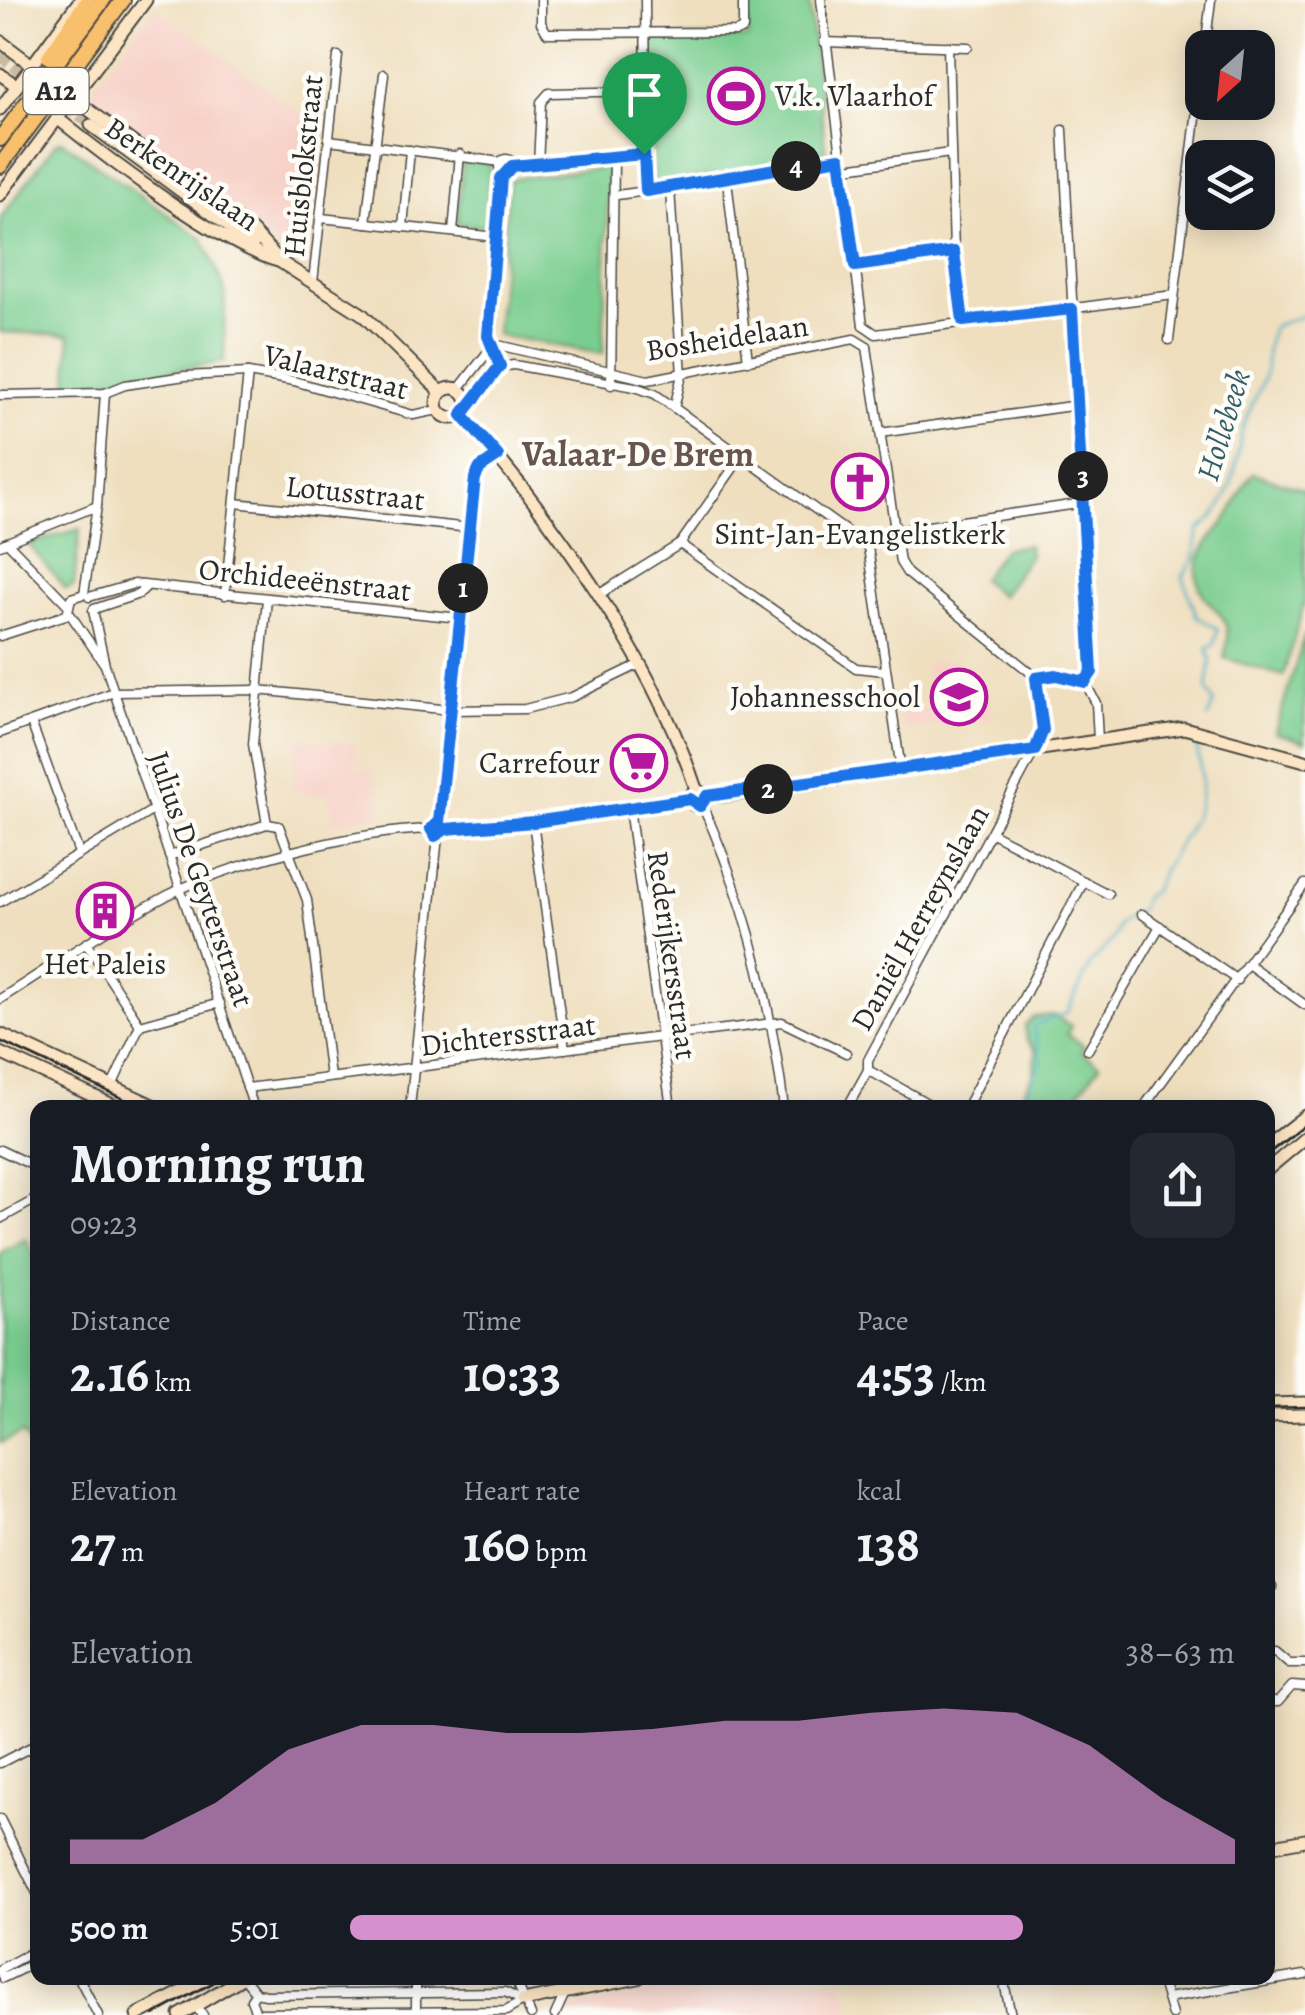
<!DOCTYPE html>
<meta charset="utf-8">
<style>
:root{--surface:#171b24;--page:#242831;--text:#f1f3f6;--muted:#9ea1a6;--accent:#d690ce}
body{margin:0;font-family:Alegreya,serif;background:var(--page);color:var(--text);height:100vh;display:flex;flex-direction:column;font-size:38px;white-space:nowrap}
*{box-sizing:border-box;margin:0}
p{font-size:32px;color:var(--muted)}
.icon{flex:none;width:55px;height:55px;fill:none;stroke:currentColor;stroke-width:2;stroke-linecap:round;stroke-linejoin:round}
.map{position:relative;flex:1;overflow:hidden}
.side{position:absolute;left:30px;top:1100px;width:1245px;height:885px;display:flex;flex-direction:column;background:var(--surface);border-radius:20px;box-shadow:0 5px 25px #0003}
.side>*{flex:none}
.needle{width:65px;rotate:207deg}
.buttons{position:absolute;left:1185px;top:30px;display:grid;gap:20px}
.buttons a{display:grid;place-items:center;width:90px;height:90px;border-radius:20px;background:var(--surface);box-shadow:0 5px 25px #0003;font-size:50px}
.pin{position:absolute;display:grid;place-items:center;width:85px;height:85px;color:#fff;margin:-102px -42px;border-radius:50% 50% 50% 0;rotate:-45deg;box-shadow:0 0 10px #0007}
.pin .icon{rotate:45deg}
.km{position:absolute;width:50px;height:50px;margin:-25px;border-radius:50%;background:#222;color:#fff;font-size:28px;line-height:50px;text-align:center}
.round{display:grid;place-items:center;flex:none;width:105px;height:105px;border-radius:20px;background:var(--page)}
.head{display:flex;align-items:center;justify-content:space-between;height:170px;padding:0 40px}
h1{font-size:55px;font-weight:600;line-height:75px}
.metrics{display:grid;grid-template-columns:repeat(3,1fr);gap:15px;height:170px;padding:10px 40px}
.metrics div{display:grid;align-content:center}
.metrics b{font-size:50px;font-weight:600}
.metrics small{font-size:28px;font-weight:400}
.metrics p{font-size:28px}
.chart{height:280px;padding:20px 40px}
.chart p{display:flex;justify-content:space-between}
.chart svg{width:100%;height:180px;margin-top:10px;fill:var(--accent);opacity:.7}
ul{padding:0 40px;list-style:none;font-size:32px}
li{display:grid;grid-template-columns:160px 120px 1fr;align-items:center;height:75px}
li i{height:25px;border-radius:12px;background:var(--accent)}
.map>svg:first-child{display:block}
</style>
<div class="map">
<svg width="1305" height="2015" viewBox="0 0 1305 2015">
<rect width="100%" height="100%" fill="#fdfcf7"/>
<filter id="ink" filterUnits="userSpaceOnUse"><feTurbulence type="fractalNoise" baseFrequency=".01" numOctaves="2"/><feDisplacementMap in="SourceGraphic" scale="20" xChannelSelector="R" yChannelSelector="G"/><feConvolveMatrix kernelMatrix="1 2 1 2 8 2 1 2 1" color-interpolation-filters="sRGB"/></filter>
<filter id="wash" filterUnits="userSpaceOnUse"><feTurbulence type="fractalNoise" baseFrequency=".0048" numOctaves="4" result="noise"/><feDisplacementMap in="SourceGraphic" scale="40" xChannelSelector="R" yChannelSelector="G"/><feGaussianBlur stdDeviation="2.25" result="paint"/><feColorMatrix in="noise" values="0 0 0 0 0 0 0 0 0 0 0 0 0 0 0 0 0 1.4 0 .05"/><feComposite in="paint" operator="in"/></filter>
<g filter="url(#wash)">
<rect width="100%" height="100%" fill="#efdfbf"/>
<g fill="#f7d1c8">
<path d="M156,7L325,132L309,269L83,99Z"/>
<path d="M954,659L987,686L991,718L903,729L900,712L930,707L924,664Z"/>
<path d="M297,738L356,744L355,768L372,770L381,815L335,823L328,793L292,791Z"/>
<path d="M713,1978H843L852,2015H563L565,2009Z"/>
</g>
<g fill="#79cd8f" stroke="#527c5d" stroke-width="2.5">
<path d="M747,0H809L826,155L653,186L651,37L748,38Z"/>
<path d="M62,141L203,239L225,289L224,362L68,387L70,335L0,332V219L56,143Z"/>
<path d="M463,159L491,163L486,227L457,224Z"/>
<path d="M609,167L603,354L496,335L509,179Z"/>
<path d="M1253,473L1305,490V601L1283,676L1224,658C1239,601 1200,616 1197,574C1196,548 1218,534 1230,514C1238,499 1242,487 1253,473Z"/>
<path d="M80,529L74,586L66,589L28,544Z"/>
<path d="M1028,545L1030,555L1001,596L981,579L1004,549Z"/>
<path d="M1305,634V742L1275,732Z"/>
<path d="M1053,1015L1071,1026L1067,1034L1084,1046L1081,1052L1100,1065L1068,1107H1015L1034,1073L1036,1051L1027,1040L1025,1026L1034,1017Z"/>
<path d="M26,1239L37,1261V1461L23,1433L0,1443V1253Z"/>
</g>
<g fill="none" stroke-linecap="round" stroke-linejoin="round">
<g stroke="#43acc2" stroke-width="2.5">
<path d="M1208,718L1214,702L1207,689L1211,660L1207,649L1214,645L1218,629L1197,617L1183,577L1194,558L1199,530C1230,509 1236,469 1241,435C1244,418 1258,396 1264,378C1269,359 1262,352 1274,326L1305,315"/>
<path d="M1018,1108L1041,1061L1033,1026L1067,1013L1091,963L1113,939L1119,923L1141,908L1143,898L1153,891C1181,826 1216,818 1195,741"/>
</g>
</g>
</g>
<g filter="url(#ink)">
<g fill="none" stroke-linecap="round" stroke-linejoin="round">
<path stroke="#c8bba1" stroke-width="11" stroke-dasharray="11 5.5" stroke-linecap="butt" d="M0,56L91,125"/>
<g stroke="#484641" stroke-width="11">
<g id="street">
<path d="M541,0V23L547,33L736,32L743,29V0"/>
<path d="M645,0L647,191"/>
<path d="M821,0L863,325"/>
<path d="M824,42L968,47"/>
<path d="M948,46L954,252L963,321"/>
<path d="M1205,48L1211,0"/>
<path d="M1063,130L1092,672L1085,682"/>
<path d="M329,140L501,162"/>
<circle cx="506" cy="166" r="7"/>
<path d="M538,165L541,102L549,93L644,91"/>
<path d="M513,166L644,154"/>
<path d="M840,169L950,153"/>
<path d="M727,180L748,361"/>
<path d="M670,189L682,375L674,408"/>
<path d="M617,195L727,180L839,157"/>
<path d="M321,218L496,237"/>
<path d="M366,223L384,74"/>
<path d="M403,227L410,150"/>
<path d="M453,232L460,154"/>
<path d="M855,267L954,252"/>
<path d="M313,282L338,56"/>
<path d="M863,325L876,334L1174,295"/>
<path d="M1169,340L1202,69"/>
<path d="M867,347L900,562L907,573L1036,677"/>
<path d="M491,348L502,346L648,380L854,339L867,347"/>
<path d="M499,367L488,335L504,173"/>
<path d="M499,367L514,365L635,387"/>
<path d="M611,385L614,158"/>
<path d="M635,387L655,394L868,547L901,770"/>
<path d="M458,390L491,348"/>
<path d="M0,395L105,393L125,385L185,376L248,373L294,381L413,415L438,410"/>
<path d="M467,405L499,367"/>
<path d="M880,433L1078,405"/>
<path d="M235,503L470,528"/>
<path d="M895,531L1084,503"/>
<path d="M7,542L68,605"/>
<path d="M680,544L856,668L885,671"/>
<path d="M0,545L97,506"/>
<path d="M84,594L97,506L105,393"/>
<path d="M84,594L71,598L68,611L105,665"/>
<path d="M225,595L248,373"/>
<path d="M598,595L680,544L741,457"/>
<path d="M89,597L134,584L460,618"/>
<path d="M267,599L253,744L267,824"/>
<path d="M94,609L139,594L146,587"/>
<path d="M93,611L105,665L254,1108"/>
<path d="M0,636L69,614"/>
<path d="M1036,677L1056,675L1085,682"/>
<path d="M1085,682L1096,703L1098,740"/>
<path d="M31,722L79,853"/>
<path d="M0,733L114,692L258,690L451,710L525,709L572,697L638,665"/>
<path d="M702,805C747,902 771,1003 784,1108"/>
<path d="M629,808L671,1108"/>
<path d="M439,822L475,478L480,468L498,456"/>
<path d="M533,822L565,1049"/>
<path d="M992,833L1108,894"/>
<path d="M169,856L267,824L279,826L307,900L330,1077"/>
<path d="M0,902L153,810"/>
<path d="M1142,914L1237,980"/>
<path d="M87,944L140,1025L220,1003"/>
<path d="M1248,964L1305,1005"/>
<path d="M0,999C52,966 103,930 157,901C222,864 356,831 431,829L438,836L446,829L533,822L690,799"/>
<path d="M1088,1050L1160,926"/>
<path d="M868,1070L936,1108"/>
<path d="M112,1086L140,1025"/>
<path d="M247,1088L782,1022L846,1053"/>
<path d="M410,1108L438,836"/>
<path d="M847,1108L868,1070V1060L1035,750L1043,730L1036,677"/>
<path d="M966,1108L1084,881"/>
<path d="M1143,1108L1305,884"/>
<path d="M0,1150L38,1168"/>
<path d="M0,1219L38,1198"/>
<path d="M1268,1589L1272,1587"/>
<path d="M1268,1651H1275L1289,1663H1305"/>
<path d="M1268,1702H1278L1292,1686L1305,1687"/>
<path d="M0,1763L37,1744"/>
<path d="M0,1819L38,1895"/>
<path d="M0,1969L30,1953L35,1957"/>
<path d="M0,1971L3,1978L34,1963L35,1957"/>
<path d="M79,1978L98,2015"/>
<path d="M244,1978L256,1993L266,1995L505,1992L523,2001"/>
<path d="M416,1978V2015"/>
<path d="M515,1978L531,2015"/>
<path d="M1003,1978L1011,2015"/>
<path d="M1161,1978L1172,2015"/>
<path d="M256,1993L251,2000L256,2013L506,2011L523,2001"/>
<path d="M1167,1998L1305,1975"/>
<path d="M196,2007L203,2015"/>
<path d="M555,2015L565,1993"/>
</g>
</g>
<g stroke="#484641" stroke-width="15">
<g id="secondary">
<path d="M0,41L32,65"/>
<path d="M0,74L17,86"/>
<path d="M73,98L253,232L282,263L362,314L441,392"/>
<path d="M0,109L80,0"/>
<path d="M57,118C108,159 219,244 278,261"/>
<path d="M91,125L253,244"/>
<path d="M0,195L146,0"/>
<circle cx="452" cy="403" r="15"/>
<path d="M462,415C551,515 654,661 696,789"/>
<path d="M696,789L707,797L724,796L1184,728L1305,761"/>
<path d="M696,789L690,796L694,805L704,804L707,797"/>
<path d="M0,1034L159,1108"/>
<path d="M0,1053L119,1108"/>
<path d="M1268,1145L1305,1116"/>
<path d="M1268,1169L1305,1138"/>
<path d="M1268,1404L1305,1403"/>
<path d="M1268,1416L1305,1415"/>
<path d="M1268,1847L1305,1840"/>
<path d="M523,2001L638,1978"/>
<path d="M137,2015L209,1978"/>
<path d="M180,2015L242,1978"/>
</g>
</g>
<g stroke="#484641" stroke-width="18">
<g id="highway">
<path d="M49,57L88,0"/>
<path d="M0,139L103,0"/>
<path d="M0,166L123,0"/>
</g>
</g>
<use href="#street" stroke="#fff" stroke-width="8"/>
<use href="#secondary" stroke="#fce5c4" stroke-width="11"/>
<use href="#highway" stroke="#f8bf6c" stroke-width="14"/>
<g stroke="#2b2b2b" stroke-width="2.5">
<path d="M0,1041L143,1108"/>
<path d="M1268,1154L1305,1125"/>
<path d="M1268,1408L1305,1407"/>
<path d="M154,2015L221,1978"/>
</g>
</g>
</g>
<g fill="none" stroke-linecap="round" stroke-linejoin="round" filter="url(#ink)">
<g stroke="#fff" stroke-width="20">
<path id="route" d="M644,154L646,191L840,158L855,266L954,252L963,321L1072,309L1092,672L1085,682L1056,675L1036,678L1043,730L1035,750L707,796L700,806L690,799L534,822L446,829L435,836L431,829L439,822L475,478L480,468L498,456L462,415L500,366L488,336L501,178L512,166Z"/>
</g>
<use href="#route" stroke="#1a73e8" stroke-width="12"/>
</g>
<defs>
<g id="stadium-ring" transform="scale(2.875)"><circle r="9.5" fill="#fdfcf7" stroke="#b5179e" stroke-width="1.5"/><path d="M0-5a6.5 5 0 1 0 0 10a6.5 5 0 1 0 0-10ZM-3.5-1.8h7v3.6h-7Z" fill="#b5179e"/></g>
<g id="church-ring" transform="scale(2.875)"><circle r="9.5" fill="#fdfcf7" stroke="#b5179e" stroke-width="1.5"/><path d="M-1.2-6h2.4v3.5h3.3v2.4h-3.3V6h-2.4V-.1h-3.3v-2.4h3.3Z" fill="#b5179e"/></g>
<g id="school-ring" transform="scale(2.875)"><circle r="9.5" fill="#fdfcf7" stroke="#b5179e" stroke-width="1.5"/><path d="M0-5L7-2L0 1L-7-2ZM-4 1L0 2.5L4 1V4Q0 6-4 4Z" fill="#b5179e"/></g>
<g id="supermarket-ring" transform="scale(2.875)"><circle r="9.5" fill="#fdfcf7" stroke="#b5179e" stroke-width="1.5"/><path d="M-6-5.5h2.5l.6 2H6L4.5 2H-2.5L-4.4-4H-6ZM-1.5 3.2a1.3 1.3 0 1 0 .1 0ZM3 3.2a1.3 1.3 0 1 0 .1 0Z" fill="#b5179e"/></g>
<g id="building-ring" transform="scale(2.875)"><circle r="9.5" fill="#fdfcf7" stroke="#b5179e" stroke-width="1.5"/><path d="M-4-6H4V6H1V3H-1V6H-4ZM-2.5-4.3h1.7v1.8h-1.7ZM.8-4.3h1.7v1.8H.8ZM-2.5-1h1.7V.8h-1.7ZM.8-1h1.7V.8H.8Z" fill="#b5179e"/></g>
</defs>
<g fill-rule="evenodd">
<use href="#stadium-ring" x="736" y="96"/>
<use href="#church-ring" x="860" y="482"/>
<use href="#school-ring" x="959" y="697"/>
<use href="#supermarket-ring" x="639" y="763"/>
<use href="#building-ring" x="105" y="911"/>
</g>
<g text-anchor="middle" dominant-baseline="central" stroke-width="9" stroke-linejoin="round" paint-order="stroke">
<rect fill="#fdfcf7" stroke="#6a6a68" stroke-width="2.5" x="23.5" y="68" width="65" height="46" rx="8"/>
<g font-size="28" font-weight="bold" fill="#2b2b2b">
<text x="56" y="91">A12</text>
</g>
<g font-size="30" fill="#2b2b2b" stroke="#fdfcf7">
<text x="775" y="96" text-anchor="start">V.k. Vlaarhof</text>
<text x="860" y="534">Sint-Jan-Evangelistkerk</text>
<text x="920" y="697" text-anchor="end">Johannesschool</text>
<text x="600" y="763" text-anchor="end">Carrefour</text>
<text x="105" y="964">Het Paleis</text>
</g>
<g font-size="30" fill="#2b2b2b" stroke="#fdfcf7">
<text transform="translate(303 166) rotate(-84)">Huisblokstraat</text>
<text transform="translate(182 174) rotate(34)">Berkenrijslaan</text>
<text transform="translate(727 338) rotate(-9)">Bosheidelaan</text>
<text transform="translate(336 372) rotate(14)">Valaarstraat</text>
<text transform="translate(355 493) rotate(6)">Lotusstraat</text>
<text transform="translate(305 580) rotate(6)">Orchideeënstraat</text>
<text transform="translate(201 879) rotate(71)">Julius De Geyterstraat</text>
<text transform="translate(920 918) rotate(-61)">Daniël Herreynslaan</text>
<text transform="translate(672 955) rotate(82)">Rederijkersstraat</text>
<text transform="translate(508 1035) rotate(-7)">Dichtersstraat</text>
</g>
<g font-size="32" font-style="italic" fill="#355f67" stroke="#fdfcf7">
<text transform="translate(1223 425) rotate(-73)">Hollebeek</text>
</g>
<g font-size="35" font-weight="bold" fill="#68564e" stroke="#fdfcf7">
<text x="638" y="454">Valaar-De Brem</text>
</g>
</g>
</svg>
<div class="buttons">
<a><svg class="needle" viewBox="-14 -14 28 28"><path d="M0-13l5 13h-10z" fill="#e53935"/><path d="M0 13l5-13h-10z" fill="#9ea1a6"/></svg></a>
<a><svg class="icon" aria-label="layers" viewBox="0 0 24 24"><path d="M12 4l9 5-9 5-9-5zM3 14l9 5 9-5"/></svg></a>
</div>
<div class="pin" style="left:644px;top:154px;background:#1e9e55"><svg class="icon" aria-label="arrive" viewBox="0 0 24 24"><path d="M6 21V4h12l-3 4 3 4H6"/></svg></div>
<b class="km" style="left:463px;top:588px">1</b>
<b class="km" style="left:768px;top:789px">2</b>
<b class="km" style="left:1083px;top:476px">3</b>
<b class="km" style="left:796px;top:166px">4</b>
<section class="side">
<div class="head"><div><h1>Morning run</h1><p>09:23</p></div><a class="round"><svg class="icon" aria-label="share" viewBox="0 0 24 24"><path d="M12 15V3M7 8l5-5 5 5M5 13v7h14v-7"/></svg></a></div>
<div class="metrics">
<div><p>Distance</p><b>2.16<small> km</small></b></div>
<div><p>Time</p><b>10:33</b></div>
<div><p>Pace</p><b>4:53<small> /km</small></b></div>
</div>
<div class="metrics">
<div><p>Elevation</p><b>27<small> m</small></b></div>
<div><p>Heart rate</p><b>160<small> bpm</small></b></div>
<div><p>kcal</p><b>138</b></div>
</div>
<div class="chart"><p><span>Elevation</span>38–63 m</p>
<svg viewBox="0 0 160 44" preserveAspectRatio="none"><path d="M0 44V38L10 38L20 29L30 16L40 10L50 10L60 12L70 12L80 11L90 9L100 9L110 7L120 6L130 7L140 15L150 28L160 38V44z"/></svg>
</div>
<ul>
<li><b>500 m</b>5:01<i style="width:76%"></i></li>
</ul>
</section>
</div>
